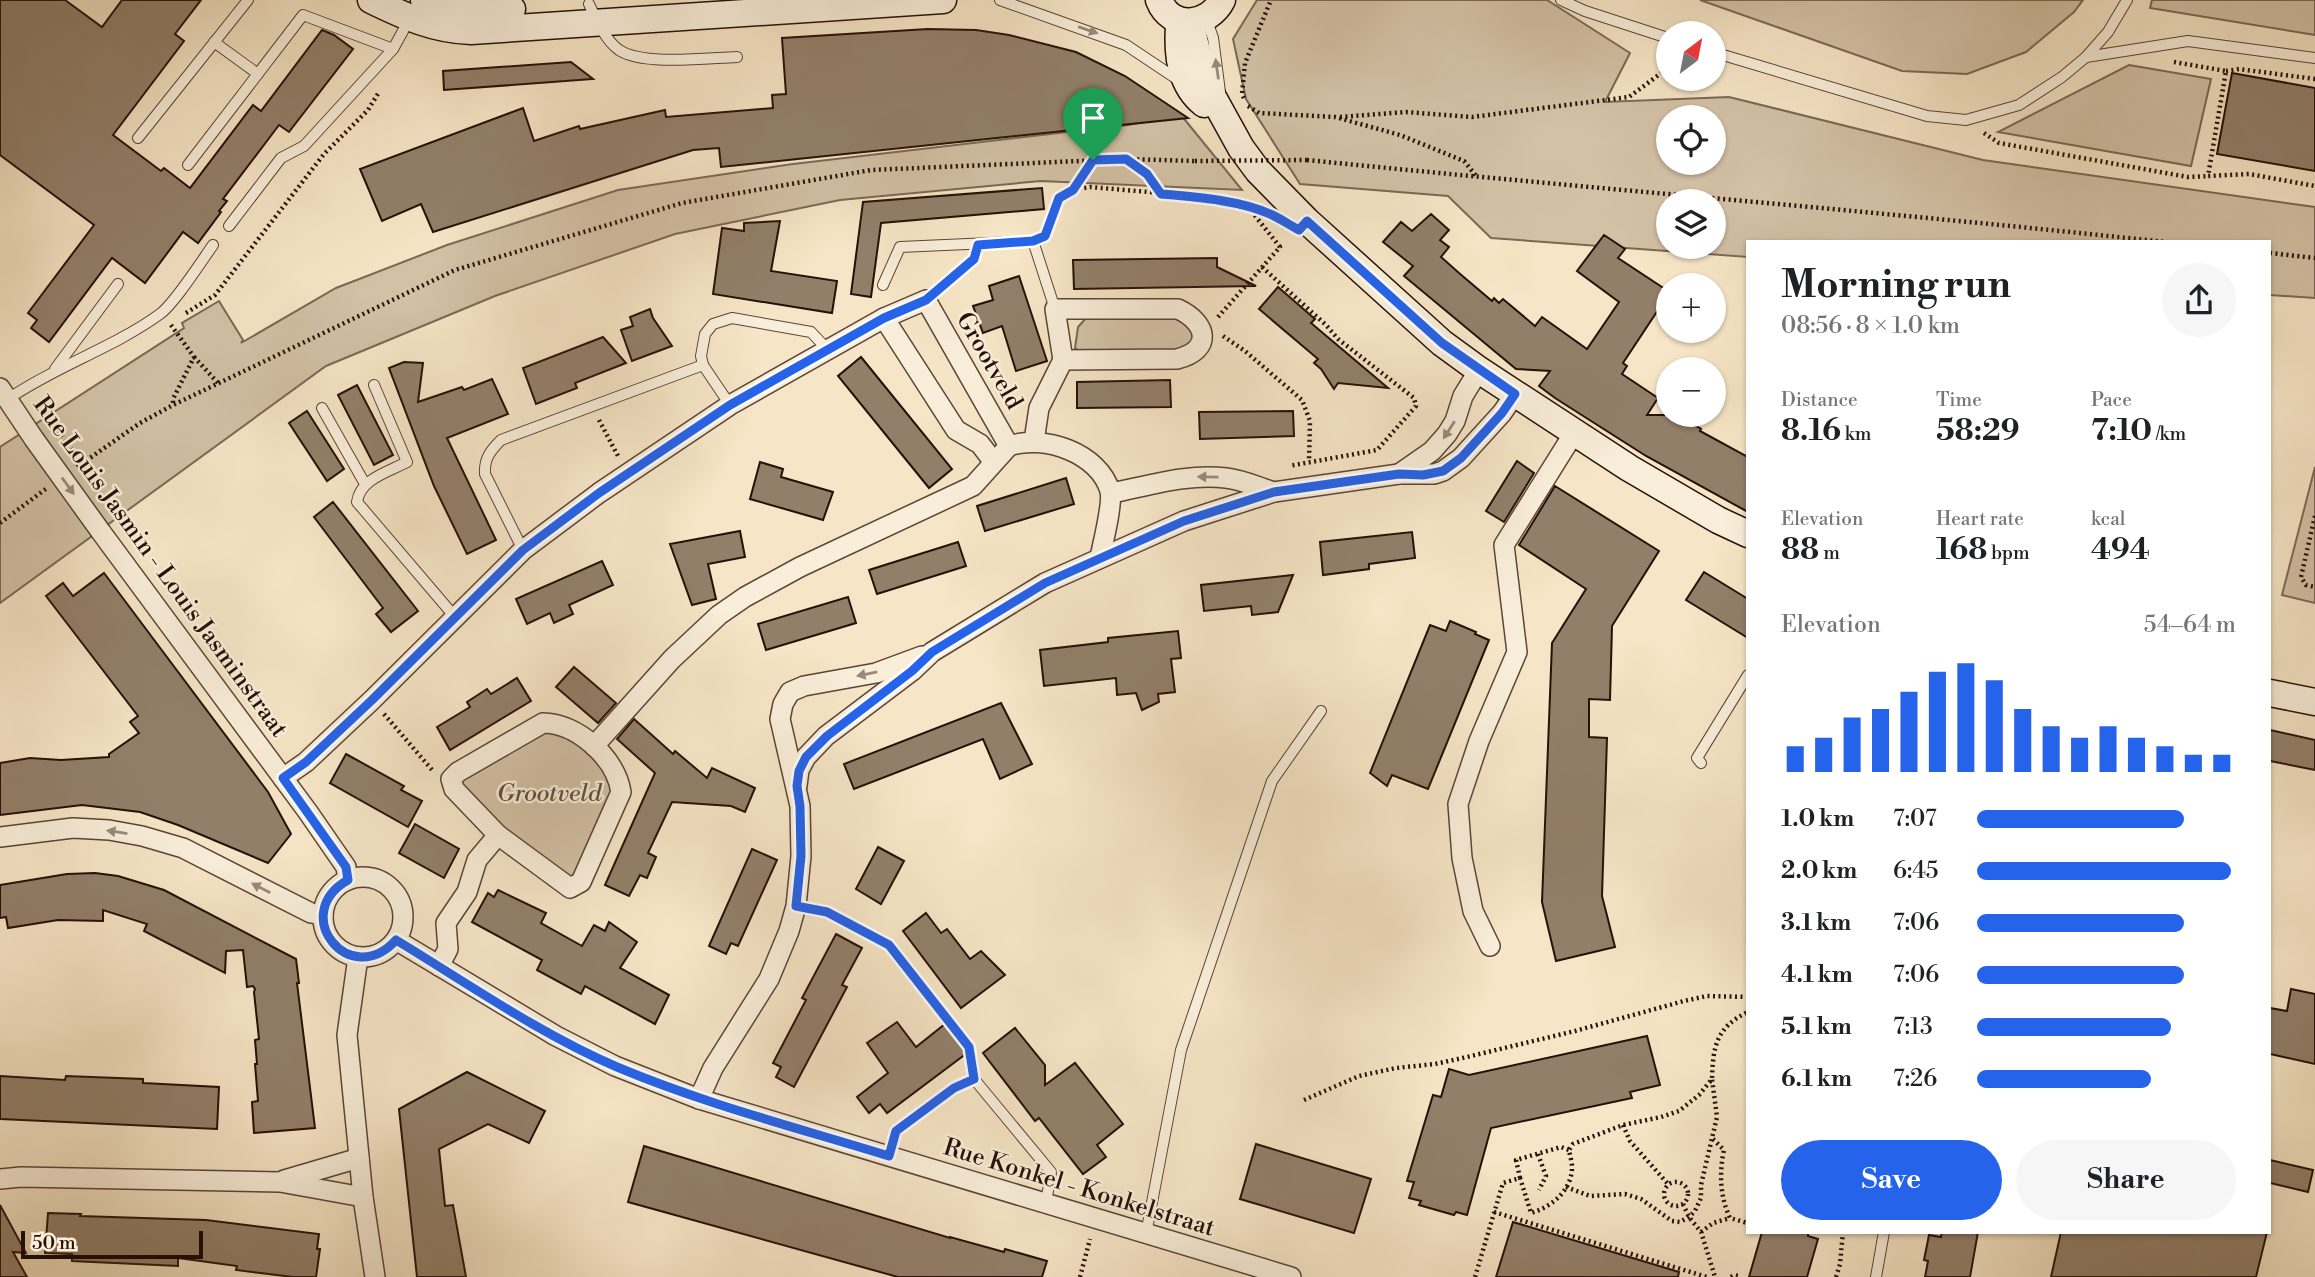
<!DOCTYPE html>
<meta charset="utf-8">
<style>
:root{--surface:#fff;--page:#f6f6f6;--text:#202124;--muted:#757577;--accent:#2563eb}
body{margin:0;font-family:"Libre Bodoni",serif;background:var(--page);color:var(--text);height:100vh;display:flex;flex-direction:column;font-size:26px;white-space:nowrap}
*{box-sizing:border-box;margin:0}
p{font-size:23px;color:var(--muted)}
.icon{flex:none;width:38px;height:38px;fill:none;stroke:currentColor;stroke-width:2;stroke-linecap:round;stroke-linejoin:round}
.map{position:relative;flex:1;overflow:hidden}
.side{position:absolute;left:1746px;top:240px;width:525px;height:994px;display:flex;flex-direction:column;background:var(--surface);border-radius:0px;box-shadow:0 2px 5px #0004}
.side>*{flex:none}
.needle{width:46px;rotate:32deg}
.controls{position:absolute;left:1656px;top:21px;display:grid;gap:14px}
.controls a{display:grid;place-items:center;width:70px;height:70px;border-radius:50%;background:var(--surface);box-shadow:0 2px 5px #0004;font-size:35px}
.scale{position:absolute;left:21px;bottom:18px;width:182px;box-sizing:border-box;padding-left:7px;border:4px solid #261007;border-top:0;font-size:19px;line-height:24px;white-space:nowrap;color:#261007;-webkit-text-stroke:5px #f9eeda;paint-order:stroke}
.pin{position:absolute;display:grid;place-items:center;width:60px;height:60px;color:#fff;margin:-72px -30px;border-radius:50% 50% 50% 0;rotate:-45deg;box-shadow:0 0 7px #0007}
.pin .icon{rotate:45deg}
.round{display:grid;place-items:center;flex:none;width:74px;height:74px;border-radius:37px;background:var(--page)}
.overview{display:flex;align-items:center;justify-content:space-between;height:119px;padding:0 35px}
h1{font-size:38px;font-weight:800;line-height:52px}
.stats{display:grid;grid-template-columns:repeat(3,1fr);gap:10px;height:119px;padding:7px 35px}
.stats div{display:grid;align-content:center}
.stats b{font-size:30px;font-weight:800}
.stats small{font-size:19px;font-weight:400}
.stats p{font-size:19px}
.chart{height:196px;padding:14px 35px}
.chart p{display:flex;justify-content:space-between}
.chart svg{width:100%;height:126px;margin-top:7px;stroke:var(--accent);stroke-width:6}
.action{display:flex;gap:14px;margin-top:auto;padding:14px 35px}
.action a{flex:1;height:80px;border-radius:42px;background:var(--accent);color:#fff;font-size:28px;font-weight:800;line-height:80px;text-align:center}
.action a+a{background:var(--page);color:var(--text)}
ul{padding:0 35px;list-style:none;font-size:23px}
li{display:grid;grid-template-columns:112px 84px 1fr;align-items:center;height:52px}
li i{height:18px;border-radius:9px;background:var(--accent)}
.map>svg:first-child{display:block}
</style>
<div class="map">
<svg width="2315" height="1277" viewBox="0 0 2315 1277">
<rect width="100%" height="100%" fill="#f6e5c6"/>
<filter id="stains"><feTurbulence type="fractalNoise" baseFrequency=".00286" numOctaves="4"/><feColorMatrix values="0 0 0 0 .2 0 0 0 0 .09 0 0 0 0 .02 0 0 0 .5 -.17"/></filter>
<radialGradient id="worn" r=".72"><stop offset=".6" stop-color="#630" stop-opacity="0"/><stop offset="1" stop-color="#630" stop-opacity=".3"/></radialGradient>
<g fill="#d3c1a6" stroke="#7c6856" stroke-width="2" fill-rule="evenodd">
<path d="M1257,0H1547L1630,53L1605,102L1729,97L1983,160L2315,207V298L2270,295V242H1748V257L1491,238L1448,196L1300,184L1246,99L1233,39ZM1668,117H1713V163H1668ZM1668,201H1713V247H1668Z"/>
<path d="M1700,0H2083L2074,12L2026,52L1967,74L1902,71Z"/>
<path d="M2152,0H2315V35L2150,8Z"/>
<path d="M2129,65L2211,79L2191,166L1998,132Z"/>
<path d="M1181,115L1242,190L1041,181L840,200L675,234L495,296L326,366L0,603V447L184,328L182,323L219,301L243,340L241,343L336,288L447,245L618,190L793,164L1128,125Z"/>
<path d="M1169,315L1193,327L1192,342L1183,350L1082,353L1075,348L1078,327L1087,317Z"/>
<path d="M2315,467V603L2282,595Z"/>
<path d="M557,730L596,757L615,786L573,880L519,846L463,789L461,779L533,733Z"/>
</g>
<g fill="#927f6a" stroke="#261007" stroke-width="2">
<path d="M0,0H65L102,27L122,0H201L175,34L184,41L113,135L161,171L164,168L190,188L253,105L261,111L322,30L334,35L353,49L289,132L279,125L223,199L227,201L219,211L221,212L198,243L183,232L145,283L112,258L49,342L31,328L37,320L28,313L94,225L0,155Z"/>
<path d="M928,29L976,30L1009,35L1076,52L1125,76L1188,118L721,167L719,148L693,150L433,232L421,204L382,221L360,169L523,108L534,141L579,126L580,129L665,110L666,117L773,108L772,95L786,94L782,38Z"/>
<path d="M571,62L593,79L444,90L443,71Z"/>
<path d="M2232,73L2315,88V171L2217,154Z"/>
<path d="M1042,188L1044,209L881,223L871,297L851,294L863,202Z"/>
<path d="M1431,214L1449,230L1440,240L1449,247L1441,257L1459,273L1492,301L1494,298L1499,303L1503,299L1535,326L1542,317L1587,349L1619,302L1577,271L1604,235L1625,249L1618,258L1668,291V295L1623,363L1627,366L1622,374L1658,398L1647,415H1678L1701,429L1700,431L1748,457V512L1646,456L1555,398L1539,386L1550,371L1516,369L1404,276L1413,266L1383,242L1401,222L1412,231Z"/>
<path d="M780,221L771,271L837,281L832,313L713,294L722,228L744,231V223Z"/>
<path d="M1217,258V267L1256,286L1074,289L1073,260Z"/>
<path d="M1019,276L1047,361L1016,371L1002,326L983,333L973,306L993,300L989,286Z"/>
<path d="M1278,287L1315,319L1311,323L1388,388L1338,383L1334,389L1321,369L1314,363L1318,359L1259,309Z"/>
<path d="M650,309L653,318L672,346L632,361L621,330L633,326L630,317Z"/>
<path d="M603,337L626,363L575,383L577,388L536,404L523,368Z"/>
<path d="M861,357L952,469L929,488L838,376Z"/>
<path d="M404,362L423,363L418,402L462,387L464,390L492,379L508,414L447,438L496,540L467,554L434,486L389,368Z"/>
<path d="M1170,380L1171,407L1077,408V382Z"/>
<path d="M357,385L393,455L374,465L338,395Z"/>
<path d="M307,411L344,469L327,481L289,423Z"/>
<path d="M1293,411L1294,436L1200,439L1199,412Z"/>
<path d="M1517,461L1534,473L1504,522L1486,511Z"/>
<path d="M760,462L783,469L781,477L833,492L823,520L750,499Z"/>
<path d="M1066,478L1074,504L985,531L977,506Z"/>
<path d="M1555,486L1659,551L1612,626L1610,700L1589,699V737L1607,738L1602,896L1615,947L1556,961L1542,902L1552,643L1586,589L1519,545Z"/>
<path d="M333,502L418,611L391,632L376,614L383,608L314,517Z"/>
<path d="M740,531L745,557L708,564L716,599L692,605L670,544Z"/>
<path d="M1412,532L1415,558L1369,564V569L1323,575L1320,542Z"/>
<path d="M958,542L966,566L877,594L869,570Z"/>
<path d="M602,561L613,585L569,605L573,614L554,623L550,613L527,624L516,599Z"/>
<path d="M1704,572L1748,599V638L1686,600Z"/>
<path d="M104,573L268,792L291,834L268,863L178,825L140,812L82,805L0,815V763L30,758L61,760L109,757V754L139,733L130,722L138,716L46,596L63,583L73,596Z"/>
<path d="M1293,575L1278,612L1252,615L1251,606L1204,611L1201,585Z"/>
<path d="M848,597L856,623L766,650L758,624Z"/>
<path d="M1450,621L1476,632L1475,634L1489,640L1428,789L1392,775L1387,786L1370,773L1430,625L1446,631Z"/>
<path d="M1178,631L1181,658L1171,659L1175,692L1158,694L1159,702L1142,710L1136,693L1117,695L1116,678L1044,686L1040,650L1108,642V638Z"/>
<path d="M574,667L616,703L598,723L556,687Z"/>
<path d="M517,678L531,701L450,750L437,727L470,707L467,702L487,689L491,694Z"/>
<path d="M1001,703L1032,764L1000,779L983,739L854,789L844,764Z"/>
<path d="M634,719L673,754L675,751L707,778L712,768L755,788L745,812L731,806L672,802L648,853L656,857L647,878L640,875L629,896L605,885L655,773L617,739Z"/>
<path d="M2270,730L2315,740V770L2270,761Z"/>
<path d="M346,754L404,786L401,790L422,801L408,827L330,783Z"/>
<path d="M415,824L459,849L444,878L399,853Z"/>
<path d="M878,847L904,861L881,904L856,889Z"/>
<path d="M752,849L777,860L738,946L731,943L726,954L709,946Z"/>
<path d="M95,873L118,876L164,890L296,959L299,983H297L315,1128L254,1133L252,1102L258,1101L255,1064H257L255,1040L259,1039L254,992L255,989L253,986L247,987L243,950L226,951L225,973L144,931L147,924L103,910V921L58,920L8,928L6,917L0,918V885L67,874Z"/>
<path d="M498,890L546,913L541,923L582,946L594,925L605,931L609,922L637,942L620,968L669,995L655,1024L585,986L581,994L537,970L542,960L472,922L488,893L494,897Z"/>
<path d="M926,913L941,933L947,929L970,959L981,951L1005,975L961,1008L903,931Z"/>
<path d="M836,934L862,948L842,985L847,987L794,1087L776,1077L781,1067L773,1063L806,1000L802,998Z"/>
<path d="M2291,989L2315,994V1064L2270,1054V1008L2287,1011Z"/>
<path d="M897,1022L916,1047L945,1024L967,1053L887,1113L880,1104L869,1113L857,1097L888,1073L867,1043Z"/>
<path d="M1015,1028L1045,1065V1085L1075,1063L1123,1124L1097,1145L1106,1157L1083,1174L1039,1118L1035,1121L983,1053Z"/>
<path d="M1647,1036L1660,1085L1630,1092L1632,1098L1491,1128L1467,1215L1456,1212L1454,1215L1419,1205L1421,1201L1409,1198L1414,1182L1407,1181L1433,1095L1441,1097L1449,1069L1469,1075Z"/>
<path d="M467,1072L545,1111L529,1143L488,1124L439,1149L445,1206L453,1205L466,1277H417L399,1109Z"/>
<path d="M0,1076L65,1080L66,1076L143,1079V1083L219,1087L217,1129L0,1119Z"/>
<path d="M1256,1144L1371,1179L1354,1233L1240,1199Z"/>
<path d="M644,1146L950,1238V1237L1004,1252L1005,1249L1047,1261L1042,1277H898L628,1202Z"/>
<path d="M2270,1160L2313,1170L2308,1192L2270,1183Z"/>
<path d="M0,1205L26,1253L13,1252L27,1277H0Z"/>
<path d="M48,1213L81,1214L80,1216L206,1220L319,1234L317,1249H320L316,1277H293L236,1270L237,1266L178,1258V1266L72,1261V1254L45,1253Z"/>
<path d="M1513,1222L1679,1272L1678,1277H1496Z"/>
<path d="M1762,1232H1808V1236L1818,1239L1807,1277H1749Z"/>
<path d="M1942,1232H1978L1970,1277H1925L1928,1261L1924,1260L1929,1235L1941,1237Z"/>
<path d="M2061,1232H2267L2256,1277H2051Z"/>
</g>
<g fill="none" stroke-linecap="round" stroke-linejoin="round">
<g stroke="#5a4537" stroke-width="12">
<g id="lane">
<path d="M1000,0L1126,45L1177,79"/>
<path d="M1561,0L1585,11L1668,38"/>
<path d="M589,4C596,19 605,40 619,50C643,66 707,58 737,57"/>
<path d="M1206,18L1213,38L1220,92"/>
<path d="M214,42L258,74"/>
<path d="M1713,52L1927,116L1966,120L2019,105L2062,77L2086,57L2108,32L2127,0"/>
<path d="M2086,57L2188,41L2315,58"/>
<path d="M138,138L248,0"/>
<path d="M188,165L303,15L393,49"/>
<path d="M229,226L281,158L304,146L393,49L409,20"/>
<path d="M883,285L900,247L1033,241L1055,309"/>
<path d="M926,300L974,259L978,245"/>
<path d="M55,369L118,284"/>
<path d="M374,385L407,462C388,472 360,479 357,502L455,617"/>
<path d="M8,399C56,366 113,348 160,314C174,304 201,262 213,245"/>
<path d="M730,405L703,365L701,356L705,334L713,324L732,318L811,332L828,350"/>
<path d="M322,408L365,484"/>
<path d="M523,550L485,474C484,459 490,451 501,440L703,365"/>
<path d="M1701,763L1697,758L1748,675"/>
<path d="M889,1156L896,1131L954,1088L974,1079L1051,1172L1046,1203"/>
<path d="M1146,1234L1181,1050L1272,781L1321,711"/>
<path d="M1876,1277L1884,1232"/>
</g>
</g>
<g stroke="#5a4537" stroke-width="22">
<g id="street">
<path d="M1055,309H1178C1208,323 1213,350 1177,359L1063,360Z"/>
<path d="M884,318L956,430L980,444L993,461"/>
<path d="M0,388L34,439"/>
<path d="M1034,441L1039,408L1063,360"/>
<path d="M1399,474L1432,451L1447,434L1455,421L1463,396L1479,370"/>
<path d="M1111,493C1148,486 1188,473 1226,478C1243,480 1258,487 1274,492"/>
<path d="M101,532L308,812L346,867L348,880"/>
<path d="M543,723C577,723 616,758 621,792L581,882L570,888L498,835L454,789L451,779L458,772Z"/>
<path d="M594,746L672,659L719,615L745,597L800,567L973,486L1009,446"/>
<path d="M283,778L306,762L372,700L523,550L599,493L730,405L884,318L926,300L1009,446C1044,434 1099,453 1110,491C1113,503 1103,543 1100,557"/>
<path d="M797,786L799,770L806,757L826,736L912,671L932,652L1045,583L1184,521L1274,492L1399,474H1434L1443,471L1461,458L1502,413L1515,394"/>
<path d="M0,837L73,828L109,830L142,836L183,848L311,913L323,915"/>
<circle cx="363" cy="917" r="40"/>
<path d="M396,940L556,1036L615,1066L699,1099L1291,1277"/>
<path d="M1490,946L1473,911L1462,858L1458,804L1479,741L1517,652L1504,545L1574,433"/>
<path d="M358,957L347,1035L363,1197L375,1277"/>
<path d="M439,966L448,949L446,923L467,892L477,860L498,835"/>
<path d="M699,1099L713,1068L769,979L789,931L796,906L801,856L800,806L780,719L783,704L790,692L804,686L876,673L922,656"/>
<path d="M0,1179L21,1177L280,1182L363,1197"/>
<path d="M284,1180L359,1158"/>
</g>
</g>
<g stroke="#261007" stroke-width="29">
<g id="secondary">
<path d="M371,0C404,16 434,30 471,31L943,0"/>
<path d="M424,0C456,13 478,12 512,9"/>
<path d="M1159,0C1171,31 1209,26 1222,0"/>
<path d="M1190,22L1204,81L1241,148L1258,171L1307,221L1442,343L1479,370L1629,468L1718,520L1748,534"/>
<path d="M1179,25C1177,55 1180,85 1204,104"/>
<path d="M2270,693L2315,702"/>
</g>
</g>
<g stroke="#261007" stroke-width="4.5" stroke-dasharray="2 3.5" stroke-linecap="butt">
<path d="M2174,62L2226,71L2208,176L2249,174L2315,186"/>
<path d="M2226,71L2239,69L2315,79"/>
<path d="M1244,98L1242,94L1245,63L1271,0"/>
<path d="M1248,106L1259,113L1335,117L1400,135L1464,161L1477,177"/>
<path d="M1340,117L1406,112L1472,117L1629,97L1668,68"/>
<path d="M1984,133L1999,143L2188,177L2208,176"/>
<path d="M1126,160L1147,174L1161,194"/>
<path d="M1307,160C1593,189 1879,211 2165,242"/>
<path d="M1073,189L1093,161"/>
<path d="M1046,234L1059,198L1072,190L1090,187L1196,196L1263,211"/>
<path d="M2270,253L2315,258"/>
<path d="M1262,267L1326,325L1338,339L1414,398L1416,406L1377,450L1289,466"/>
<path d="M186,313L215,295L324,154L368,110L379,92"/>
<path d="M1218,317L1280,247L1248,207"/>
<path d="M171,325L194,357L173,399V405"/>
<path d="M1223,336L1245,351L1302,400L1310,421L1309,461"/>
<path d="M194,357L219,384"/>
<path d="M46,411L49,417"/>
<path d="M599,420L618,456"/>
<path d="M77,467L140,423L173,405L455,270L682,203L871,170L1126,159L1195,161"/>
<path d="M2315,516L2301,577L2306,585L2315,587"/>
<path d="M0,523L47,488"/>
<path d="M384,714L433,771"/>
<path d="M814,909L827,912L889,945L969,1047L972,1063"/>
<path d="M1304,1100L1359,1076L1396,1068L1435,1064L1467,1057L1575,1031L1684,1001L1707,996L1748,997"/>
<path d="M1623,1125L1630,1141L1668,1184"/>
<path d="M1713,1139L1724,1150C1719,1173 1720,1197 1730,1218L1747,1223"/>
<path d="M1538,1154L1546,1176L1539,1190"/>
<path d="M1520,1178L1516,1160L1561,1147L1569,1150"/>
<circle cx="1676" cy="1194" r="12"/>
<path d="M1566,1187L1590,1196L1625,1194L1641,1199L1672,1221L1680,1222L1689,1217L1695,1211L1701,1198V1185L1717,1117L1712,1079"/>
<path d="M1683,1204L1689,1217L1701,1232L1715,1277"/>
<path d="M1494,1212L1707,1277"/>
<path d="M1701,1232L1713,1223L1730,1218"/>
<path d="M1080,1277L1090,1239"/>
<path d="M1475,1277L1503,1183L1520,1178L1531,1213C1551,1207 1572,1191 1572,1167C1572,1162 1570,1156 1569,1150L1573,1144L1623,1125L1661,1117L1679,1111L1699,1095L1712,1079C1713,1047 1716,1027 1748,1012"/>
<path d="M1731,1277L1734,1275L1739,1276"/>
<path d="M1836,1277L1840,1264L1843,1232"/>
</g>
<use href="#lane" stroke="#f9eeda" stroke-width="10"/>
<use href="#street" stroke="#f9eeda" stroke-width="19"/>
<use href="#secondary" stroke="#f9eeda" stroke-width="26"/>
<g stroke="#5a4537" stroke-width="22" stroke-linecap="butt">
<path id="street-bridge" d="M34,439L101,532"/>
</g>
<g stroke="#261007" stroke-width="4.5" stroke-dasharray="2 3.5" stroke-linecap="butt">
<path d="M1195,161L1307,160"/>
<path d="M49,417L84,467"/>
</g>
<use href="#street-bridge" stroke="#f9eeda" stroke-width="19"/>
</g>
<defs><path id="oneway-solid" d="M-6-.8H1V-3.2L6.5 0L1 3.2V.8H-6Z" transform="scale(1.75)"/></defs>
<g fill="#9a8a7b">
<use href="#oneway-solid" transform="translate(1088 30) rotate(19)"/>
<use href="#oneway-solid" transform="translate(1217 69) rotate(-98)"/>
<use href="#oneway-solid" transform="translate(1449 430) rotate(123)"/>
<use href="#oneway-solid" transform="translate(1208 477) rotate(-179)"/>
<use href="#oneway-solid" transform="translate(68 486) rotate(54)"/>
<use href="#oneway-solid" transform="translate(867 674) rotate(169)"/>
<use href="#oneway-solid" transform="translate(117 832) rotate(-171)"/>
<use href="#oneway-solid" transform="translate(261 888) rotate(-153)"/>
</g>
<g fill="none" stroke-linecap="round" stroke-linejoin="round">
<g stroke="#fff" stroke-width="14">
<path id="route" d="M1126,159L1147,174L1161,194C1195,197 1239,200 1270,214C1280,218 1289,225 1299,230L1307,221L1442,343L1515,394L1502,413L1461,458L1443,471L1423,475L1399,474L1274,492L1184,521L1045,583L932,652L912,671L827,736L806,757L799,771L797,786L800,806L801,856L796,906L827,912L889,945L969,1047L974,1079L954,1088L896,1131L889,1156C798,1128 705,1104 617,1067C540,1034 467,983 396,940C350,991 288,914 348,880L346,867L283,778L306,762L372,700L523,550L599,493L730,405L884,318L926,300L974,259L978,245L1033,241L1045,236L1059,198L1073,190L1093,160Z"/>
</g>
<use href="#route" stroke="#2563eb" stroke-width="9"/>
</g>
<g text-anchor="middle" dominant-baseline="central" stroke-width="5" stroke-linejoin="round" paint-order="stroke">
<g font-size="24" fill="#261007" stroke="#f9eeda">
<text transform="translate(989 361) rotate(60)">Grootveld</text>
<text transform="translate(160 567) rotate(54)">Rue Louis Jasmin - Louis Jasminstraat</text>
<text transform="translate(1079 1188) rotate(17)">Rue Konkel - Konkelstraat</text>
</g>
<g font-size="24" font-style="italic" fill="#634e3f" stroke="#f9eeda">
<text x="549" y="794">Grootveld</text>
</g>
</g>
<rect width="100%" height="100%" filter="url(#stains)"/>
<rect width="100%" height="100%" fill="url(#worn)"/>
</svg>
<div class="controls">
<a><svg class="needle" viewBox="-14 -14 28 28"><path d="M0-13l5 13h-10z" fill="#e53935"/><path d="M0 13l5-13h-10z" fill="#757577"/></svg></a>
<a><svg class="icon" aria-label="locate" viewBox="0 0 24 24"><circle cx="12" cy="12" r="6"/><path d="M12 2v4M12 18v4M2 12h4M18 12h4"/></svg></a>
<a><svg class="icon" aria-label="layers" viewBox="0 0 24 24"><path d="M12 4l9 5-9 5-9-5zM3 14l9 5 9-5"/></svg></a>
<a>+</a>
<a>−</a>
</div>
<div class="scale">50 m</div>
<div class="pin" style="left:1093px;top:160px;background:#1e9e55"><svg class="icon" aria-label="arrive" viewBox="0 0 24 24"><path d="M6 21V4h12l-3 4 3 4H6"/></svg></div>
<section class="side">
<div class="overview"><div><h1>Morning run</h1><p>08:56 · 8 × 1.0 km</p></div><a class="round"><svg class="icon" aria-label="share" viewBox="0 0 24 24"><path d="M12 15V3M7 8l5-5 5 5M5 13v7h14v-7"/></svg></a></div>
<div class="stats">
<div><p>Distance</p><b>8.16<small> km</small></b></div>
<div><p>Time</p><b>58:29</b></div>
<div><p>Pace</p><b>7:10<small> /km</small></b></div>
</div>
<div class="stats">
<div><p>Elevation</p><b>88<small> m</small></b></div>
<div><p>Heart rate</p><b>168<small> bpm</small></b></div>
<div><p>kcal</p><b>494</b></div>
</div>
<div class="chart"><p><span>Elevation</span>54–64 m</p>
<svg viewBox="0 0 160 44" preserveAspectRatio="none"><path d="M5 44V35M15 44V32M25 44V25M35 44V22M45 44V16M55 44V9M65 44V6M75 44V12M85 44V22M95 44V28M105 44V32M115 44V28M125 44V32M135 44V35M145 44V38M155 44V38"/></svg>
</div>
<ul>
<li><b>1.0 km</b>7:07<i style="width:80%"></i></li>
<li><b>2.0 km</b>6:45<i style="width:98%"></i></li>
<li><b>3.1 km</b>7:06<i style="width:80%"></i></li>
<li><b>4.1 km</b>7:06<i style="width:80%"></i></li>
<li><b>5.1 km</b>7:13<i style="width:75%"></i></li>
<li><b>6.1 km</b>7:26<i style="width:67%"></i></li>
</ul>
<div class="action"><a>Save</a><a>Share</a></div>
</section>
</div>
